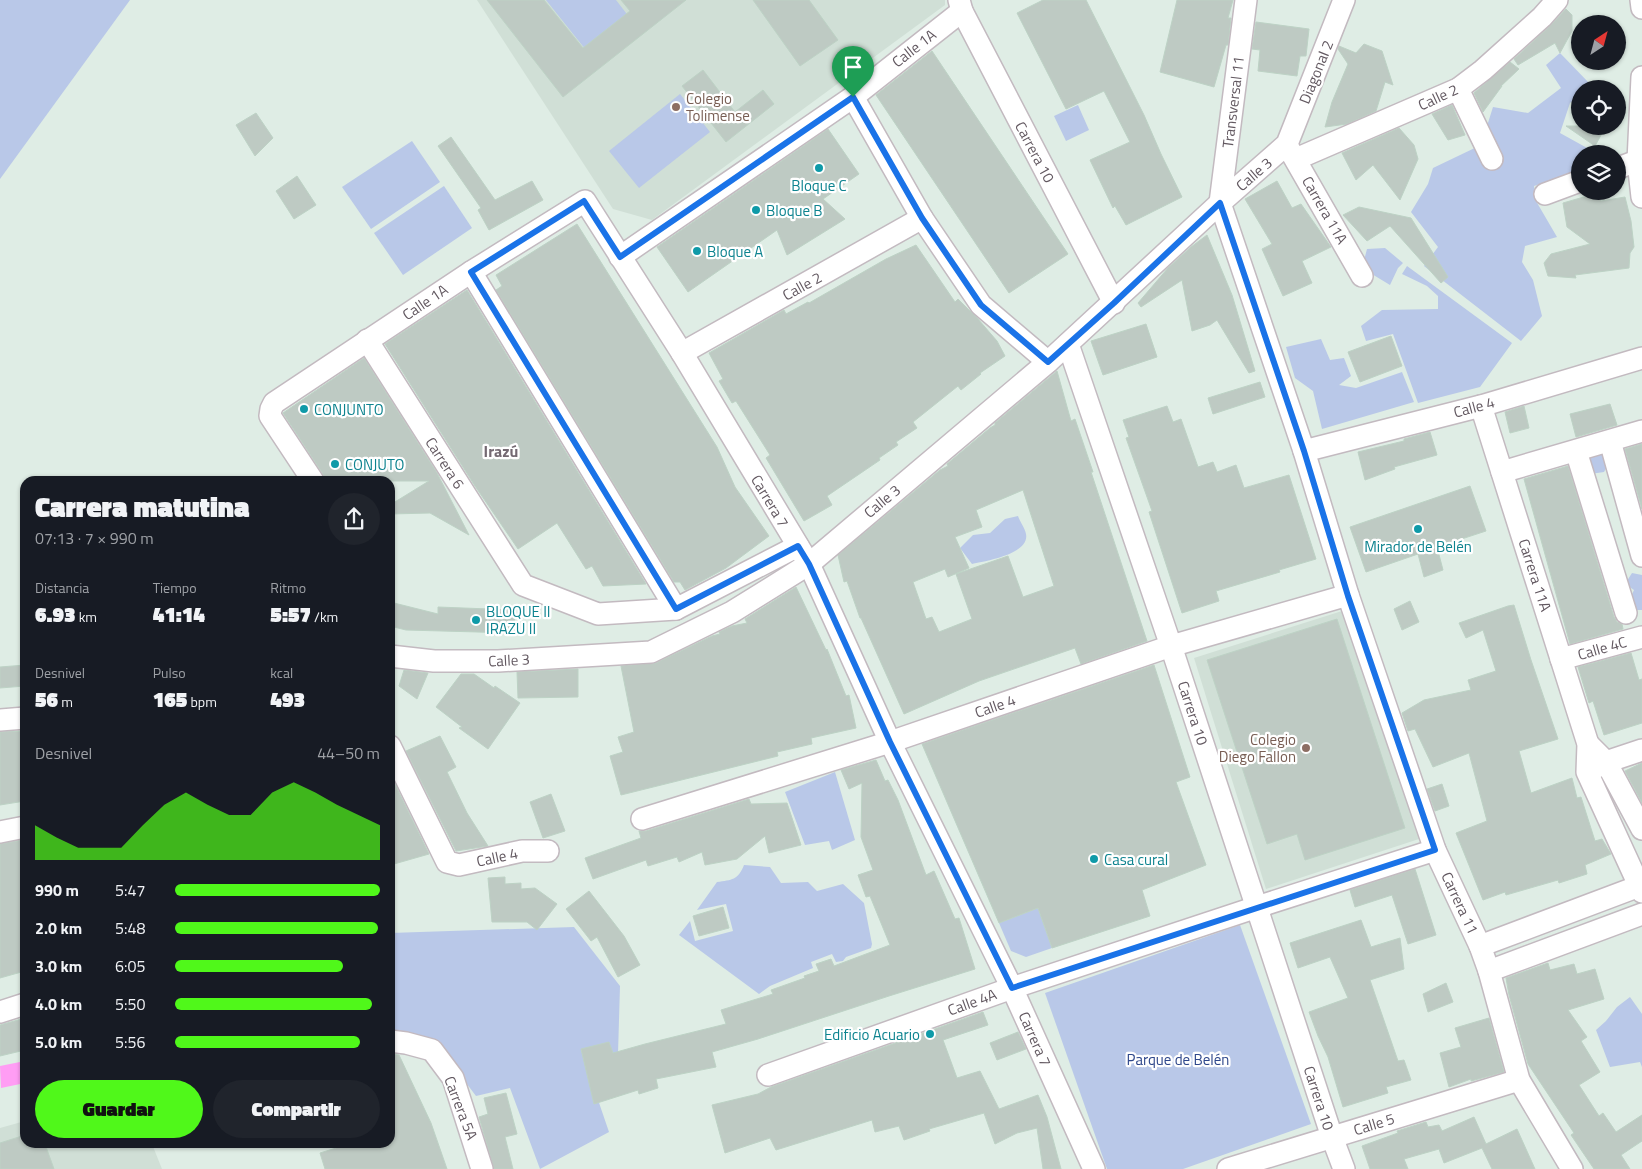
<!DOCTYPE html>
<html lang="es">
<meta charset="utf-8">
<style>
:root{--surface:#171b24;--page:#20242c;--text:#f1f3f6;--muted:#9ea1a6;--accent:#50f81a}
body{margin:0;font-family:"Titillium Web",sans-serif;background:var(--page);color:var(--text);height:100vh;display:flex;flex-direction:column;font-size:19px;white-space:nowrap}
*{box-sizing:border-box;margin:0}
p{font-size:16px;color:var(--muted)}
.icon{flex:none;width:28px;height:28px;fill:none;stroke:currentColor;stroke-width:2;stroke-linecap:round;stroke-linejoin:round}
.map{position:relative;flex:1;overflow:hidden}
.panel{position:absolute;left:20px;top:476px;width:375px;height:672px;display:flex;flex-direction:column;background:var(--surface);border-radius:15px;box-shadow:0 1px 4px #0004}
.panel>*{flex:none}
.needle{width:32px;rotate:36deg}
.fabs{position:absolute;left:1571px;top:15px;display:grid;gap:10px}
.fabs a{display:grid;place-items:center;width:55px;height:55px;border-radius:50%;background:var(--surface);box-shadow:0 1px 4px #0004;font-size:25px}
.pin{position:absolute;display:grid;place-items:center;width:42px;height:42px;color:#fff;margin:-51px -21px;border-radius:50% 50% 50% 0;rotate:-45deg;box-shadow:0 0 5px #0007}
.pin .icon{rotate:45deg}
.round{display:grid;place-items:center;flex:none;width:52px;height:52px;border-radius:26px;background:var(--page)}
.head{display:flex;align-items:center;justify-content:space-between;height:85px;padding:0 15px}
h1{font-size:28px;font-weight:800;line-height:38px}
.stats{display:grid;grid-template-columns:repeat(3,1fr);gap:8px;height:85px;padding:5px 15px}
.stats div{display:grid;align-content:center}
.stats b{font-size:21px;font-weight:800}
.stats small{font-size:14px;font-weight:400}
.stats p{font-size:14px}
.chart{height:140px;padding:10px 15px}
.chart p{display:flex;justify-content:space-between}
.chart svg{width:100%;height:90px;margin-top:5px;fill:var(--accent);opacity:.7}
.primary-button{display:flex;gap:10px;margin-top:auto;padding:10px 15px}
.primary-button a{flex:1;height:58px;border-radius:30px;background:var(--accent);color:#111;font-size:20px;font-weight:800;line-height:58px;text-align:center}
.primary-button a+a{background:var(--page);color:var(--text)}
ul{padding:0 15px;list-style:none;font-size:16px}
li{display:grid;grid-template-columns:80px 60px 1fr;align-items:center;height:38px}
li i{height:12px;border-radius:6px;background:var(--accent)}
.map>svg:first-child{display:block}
</style>
<div class="map">
<svg width="1642" height="1169" viewBox="0 0 1642 1169">
<rect width="100%" height="100%" fill="#dfede5"/>
<g fill="#d0dfd6">
<path d="M477,0H945V5L652,220L613,209Z"/>
<path d="M1342,611L1422,838L1266,889L1194,658Z"/>
<path d="M25,1121V1144H152L162,1169H0V1128Z"/>
</g>
<g fill="#b9c8e8">
<path d="M0,0H130L0,179Z"/>
<path d="M546,0H616L633,22L590,55Z"/>
<path d="M1560,53L1591,85L1586,89H1580V94L1570,103L1560,133L1598,154H1580V171L1534,186L1536,201L1557,237L1525,246L1522,262L1533,280L1542,316L1521,341L1424,266L1438,247L1411,212L1428,184L1433,168L1481,145L1493,107L1528,113L1561,88L1546,65Z"/>
<path d="M680,94L710,132L639,188L609,151Z"/>
<path d="M1078,105L1089,130L1066,141L1054,116Z"/>
<path d="M412,141L440,182L371,229L342,187Z"/>
<path d="M444,186L472,228L403,275L374,233Z"/>
<path d="M1385,248L1403,263L1398,268L1390,285L1362,268L1367,249Z"/>
<path d="M1407,266L1512,343L1480,387L1418,403L1393,334L1366,341L1361,326L1382,310L1438,309V296L1427,286L1402,274Z"/>
<path d="M1321,339L1330,360L1344,358L1351,376L1339,385L1356,388L1402,372L1414,402L1322,429L1313,391L1295,378L1286,347Z"/>
<path d="M1594,451L1612,457L1604,472L1590,474L1585,455Z"/>
<path d="M1018,516C1020,522 1025,528 1026,534C1030,554 986,561 972,564L960,548L973,535L990,533L1005,519Z"/>
<path d="M1632,573L1642,575V610H1633L1629,601L1634,590L1625,584Z"/>
<path d="M835,772L855,840L832,850L829,841L805,845L785,792Z"/>
<path d="M744,865L770,867L781,883L808,882L817,891L843,884L864,903L872,944L871,948L846,957L843,961L836,962L832,954L811,962L813,968L770,986L759,994L679,935L690,921L695,941L733,931L726,904L697,910L717,882C732,880 738,880 744,865Z"/>
<path d="M1038,908L1052,948L1026,957L1011,951L999,923Z"/>
<path d="M1240,925L1311,1124L1183,1169H1107L1045,993Z"/>
<path d="M574,927L620,986L618,1054L581,1050L609,1132L540,1169L510,1088L476,1096L433,1039L390,1034V933Z"/>
<path d="M1630,997L1642,1014V1067L1640,1062L1610,1067L1596,1030L1606,1021L1617,1007Z"/>
</g>
<path fill="#ff9df4" d="M25,1061V1083L1,1088L0,1066Z"/>
<g fill="#becac3" stroke="#bdd2c5" fill-rule="evenodd">
<path d="M487,0H544L583,48L630,11L621,0H686L563,97Z"/>
<path d="M753,0H809L838,40L800,66Z"/>
<path d="M1043,0H1086L1144,115L1161,154L1182,197L1126,225L1115,206L1113,208L1090,160L1130,142L1104,91L1066,109L1017,13Z"/>
<path d="M1177,0H1233L1228,18H1231L1228,45H1226L1214,87L1160,72Z"/>
<path d="M1566,9L1572,15V31L1560,53L1555,43L1518,65L1514,59L1550,26Z"/>
<path d="M1256,22L1309,29L1306,56H1300L1297,76L1258,71L1260,50L1252,49Z"/>
<path d="M1364,44L1382,51L1393,85L1385,82L1376,111L1347,124L1325,127L1332,102L1348,64L1338,49L1339,46L1356,53Z"/>
<path d="M932,51L1068,254L1009,293L876,95Z"/>
<path d="M1510,62L1519,69L1500,87L1502,86L1483,112L1474,93Z"/>
<path d="M703,70L735,112L763,90L774,104L726,142L682,86Z"/>
<path d="M1452,105L1465,135L1448,140L1432,114Z"/>
<path d="M256,113L273,138L255,156L236,125Z"/>
<path d="M1566,126H1606L1595,146Z"/>
<path d="M1399,128L1414,145L1418,159L1400,200L1373,165L1356,180L1342,153Z"/>
<path d="M828,129L859,174L823,199L845,219L787,255L777,230L688,292L657,247Z"/>
<path d="M451,137L495,200L532,181L543,200L489,230L478,210L481,208L438,146Z"/>
<path d="M297,176L316,205L294,219L276,191Z"/>
<path d="M1277,181L1292,208L1301,204L1331,247L1302,261L1312,283L1283,296L1262,249L1272,244L1245,199Z"/>
<path d="M1594,194L1601,201L1625,197L1631,221L1634,247L1630,253L1629,268L1575,275L1576,278L1548,276L1544,263L1551,254L1590,244L1567,227L1563,203Z"/>
<path d="M1359,207L1411,218L1448,277L1441,283L1390,226L1367,241L1343,215Z"/>
<path d="M577,224L717,447L735,487L769,536L726,568L685,590L680,582H674L496,290L502,286L496,275Z"/>
<path d="M1207,235L1232,295L1255,371L1249,373L1217,320L1210,325L1192,331L1182,280L1141,307L1138,303L1168,268L1191,247Z"/>
<path d="M916,245L955,302L958,299L978,319L997,341L1005,356L980,373L981,374L961,390L958,386L913,422L917,428L896,442L898,445L879,458L880,460L827,496L832,505L804,521L766,458L770,455L736,401L732,403L719,381L723,379L709,353L784,310L786,314L808,302L809,303L886,259Z"/>
<path d="M467,290L475,303L646,584L603,586L592,566L586,569L557,523L518,549L475,486L385,344Z"/>
<path d="M1146,324L1157,357L1103,375L1091,341Z"/>
<path d="M1391,336L1402,366L1360,382L1348,352Z"/>
<path d="M364,358L437,473L469,535L430,513L390,514V505L429,481H325L323,474L283,413Z"/>
<path d="M1057,371L1071,421L1075,419L1093,472H1091L1147,641L1081,664L1075,648L979,681L904,714L861,618H860L847,581L844,582L838,555L940,470L948,466L947,464L990,428L995,425V423ZM1023,490L1054,586L1023,597L1008,556L956,574L972,619L939,632L932,617L926,619L913,582L945,569L948,577L969,568L955,537L982,527L976,510Z"/>
<path d="M1260,382L1265,397L1213,414L1208,398Z"/>
<path d="M1610,404L1617,425L1576,437L1570,414Z"/>
<path d="M1167,406L1173,422L1181,419L1198,467L1213,462L1217,472L1236,465L1244,488L1289,475L1316,559L1279,570L1280,572L1216,591L1219,601L1182,613L1149,512L1152,511L1126,438L1129,437L1123,420Z"/>
<path d="M1524,406L1529,428L1510,433L1505,412Z"/>
<path d="M1430,432L1437,455L1394,467L1395,469L1365,480L1358,452L1404,441V439Z"/>
<path d="M1642,444V509L1625,449Z"/>
<path d="M1568,466L1614,617L1617,622L1622,624L1623,629L1570,644L1524,479Z"/>
<path d="M1470,486L1486,531L1437,547L1443,570L1424,577L1418,554L1366,572L1350,527Z"/>
<path d="M796,587L826,650L827,649L846,696L849,695L856,728L811,738L812,744L777,752L778,756L621,795L610,756L623,752L618,737L634,732L621,666L656,663L712,636L720,634L719,632L732,626L747,623L745,619Z"/>
<path d="M1410,601L1419,622L1402,630L1394,609Z"/>
<path d="M390,602L438,614V607L515,610L514,633L406,630L390,626Z"/>
<path d="M1514,605L1531,660L1558,739L1519,751L1531,793L1572,778L1577,798L1581,797L1595,841L1602,839L1611,854L1585,865L1587,874L1559,883L1558,880L1506,895L1505,892L1483,900L1456,833L1487,821L1469,753L1433,767L1415,729L1408,731L1402,713L1424,700L1471,690L1468,680L1496,671L1483,630L1466,638L1459,623L1508,606Z"/>
<path d="M1337,619L1405,828L1305,860L1297,834L1267,844L1207,660Z"/>
<path d="M1631,653L1639,680L1642,679V723L1604,735L1593,701L1589,703L1578,667Z"/>
<path d="M25,665V686L0,688V667Z"/>
<path d="M1154,665L1190,777L1176,782L1206,865L1142,890L1150,916L1052,948L1038,908L999,923L922,744Z"/>
<path d="M578,669V697L518,698L517,672Z"/>
<path d="M404,670L428,673L417,699L399,686Z"/>
<path d="M461,674H474L494,688L495,686L520,703L488,749L459,728L462,727L436,707Z"/>
<path d="M25,731V801L0,805V732Z"/>
<path d="M440,736L456,767L447,772L467,813L488,846L456,851L406,751Z"/>
<path d="M876,760L885,781L888,780L898,800L926,875L934,871L955,919L959,918L975,969L889,996L758,1039L712,1052L716,1067L656,1079L658,1088L639,1094L638,1090L594,1104L581,1049L609,1042L613,1053L645,1044L726,1024L721,1010L773,994L771,990L805,978L804,976L819,971L816,964L831,959L834,966L890,945L870,896L866,897L858,875L873,870L861,837L862,783L849,789L841,770Z"/>
<path d="M1642,763V803L1625,771Z"/>
<path d="M390,774L429,854L394,864L390,852Z"/>
<path d="M1442,784L1449,806L1435,811L1427,789Z"/>
<path d="M551,794L565,831L543,838L530,802Z"/>
<path d="M749,799L751,804L787,803L801,845L769,853L765,836L737,859L705,865L702,852L679,862L677,857L648,866L646,860L593,879L585,858L641,838L639,831H646Z"/>
<path d="M23,840L25,845V971L0,978V844Z"/>
<path d="M1415,869L1436,935L1408,944L1392,895L1355,907L1350,890Z"/>
<path d="M505,877V884L521,883V889L535,888L557,904L537,930L527,922H492L488,878Z"/>
<path d="M589,891L624,936L640,965L618,977L597,937L591,941L566,909Z"/>
<path d="M723,907L729,928L699,936L693,916Z"/>
<path d="M1361,920L1371,947L1400,938L1404,969L1370,980L1398,1061L1404,1060L1411,1080L1386,1087L1388,1093L1343,1107L1328,1057L1318,1036L1309,1012L1348,998L1330,957L1298,968L1290,943Z"/>
<path d="M1548,963L1550,970L1574,964L1577,974L1595,969L1604,999L1568,1010L1587,1037L1581,1041L1600,1072L1579,1085L1599,1116L1603,1113L1616,1132L1642,1115V1141L1621,1155L1630,1169H1594L1571,1135L1574,1133L1528,1064L1509,995L1506,978Z"/>
<path d="M1446,983L1453,1002L1428,1012L1423,994Z"/>
<path d="M983,1012L988,1025L943,1040L957,1078L980,1071L999,1109L1038,1095L1047,1117L1061,1169H1043L1037,1128L1017,1133L995,1144L984,1113L929,1129L930,1131L904,1140L899,1126L875,1132L872,1120L776,1150L770,1138L725,1153L712,1105L758,1094L771,1087Z"/>
<path d="M25,1018V1050L0,1056V1025Z"/>
<path d="M1489,1018L1504,1072L1471,1081V1079L1449,1087L1440,1053L1461,1047L1455,1028Z"/>
<path d="M1018,1032L1026,1049L997,1060L990,1043Z"/>
<path d="M390,1054L399,1055L431,1123L447,1169H325L320,1153L349,1144H390Z"/>
<path d="M506,1093L517,1134L505,1137L513,1169H494L479,1117L488,1114L484,1098Z"/>
<path d="M1474,1117L1486,1144L1517,1129L1535,1169H1492L1482,1148L1444,1163L1439,1149L1404,1159L1408,1169H1370L1362,1146L1398,1133L1397,1131L1426,1122L1428,1127L1439,1125L1442,1131Z"/>
<path d="M25,1135V1144H45L54,1169H0V1143Z"/>
</g>
<g fill="none" stroke-linecap="round" stroke-linejoin="round">
<g stroke="#c3bac0" stroke-width="24">
<g id="minor">
<path d="M959,0L962,11L1114,303"/>
<path d="M1246,0L1220,203L1304,451L1348,595L1435,850L1480,946L1489,971L1519,1080L1572,1169"/>
<path d="M1641,0L1642,8"/>
<path d="M1642,77L1638,161L1642,197"/>
<path d="M1458,89L1492,159"/>
<path d="M853,97L922,218L981,305L1048,362"/>
<path d="M1288,147L1362,276"/>
<path d="M1296,159L1458,89L1483,70L1542,17L1557,0"/>
<path d="M1618,168L1642,159"/>
<path d="M1545,194L1580,181"/>
<path d="M620,257L853,97L962,11"/>
<path d="M471,272L676,609"/>
<path d="M367,340L523,585L598,614L676,609L798,546"/>
<path d="M1068,344L1171,646L1332,1137L1344,1169"/>
<path d="M682,353L922,218"/>
<path d="M1481,406L1588,744L1587,772L1642,892"/>
<path d="M1610,441L1642,556"/>
<path d="M1304,451L1481,406L1642,358"/>
<path d="M1576,451L1626,613"/>
<path d="M1502,472L1642,431"/>
<path d="M313,481L270,416L271,409L274,403L471,272L585,201L682,353L809,564L890,742L1012,988L1094,1169"/>
<path d="M390,656L434,661H498L651,652L732,612L809,564L1048,362L1220,203L1287,144L1344,0"/>
<path d="M1561,659L1642,637"/>
<path d="M0,720L25,718"/>
<path d="M1588,744L1606,762L1642,829"/>
<path d="M390,746L447,862L459,865L522,851H548"/>
<path d="M1593,769L1606,762L1642,750"/>
<path d="M642,819L890,742L1171,646L1348,595"/>
<path d="M0,832L25,827"/>
<path d="M1480,946L1642,885"/>
<path d="M1489,971L1642,914"/>
<path d="M0,1012L25,1004"/>
<path d="M390,1041L406,1043L432,1050L453,1078L482,1169"/>
<path d="M768,1075L1012,988L1257,907L1435,850"/>
<path d="M1228,1169L1519,1080"/>
</g>
</g>
<use href="#minor" stroke="#fff" stroke-width="21"/>
</g>
<g fill="none" stroke-linecap="round" stroke-linejoin="round">
<g stroke="#fff" stroke-width="10">
<path id="route" d="M853,97L922,218L981,305L1048,362L1114,303L1220,203L1304,451L1348,596L1435,850L1012,988L890,742L809,564L798,546L676,609L471,272L584,201L620,257Z"/>
</g>
<use href="#route" stroke="#1a73e8" stroke-width="6"/>
</g>
<g fill="#8d6e63" stroke="#fff" stroke-width="2">
<circle cx="676" cy="107" r="5"/>
<circle cx="1306" cy="748" r="5"/>
</g>
<g fill="#0f9aa8" stroke="#fff" stroke-width="2">
<circle cx="819" cy="168" r="5"/>
<circle cx="756" cy="210" r="5"/>
<circle cx="697" cy="251" r="5"/>
<circle cx="304" cy="409" r="5"/>
<circle cx="335" cy="464" r="5"/>
<circle cx="1418" cy="529" r="5"/>
<circle cx="476" cy="620" r="5"/>
<circle cx="1094" cy="859" r="5"/>
<circle cx="930" cy="1034" r="5"/>
</g>
<g text-anchor="middle" dominant-baseline="central" stroke-width="4.5" stroke-linejoin="round" paint-order="stroke">
<g font-size="15" fill="#625860" stroke="#fff">
<text transform="translate(914 48) rotate(-38)">Calle 1A</text>
<text transform="translate(1316 72) rotate(-68)">Diagonal 2</text>
<text transform="translate(1438 97) rotate(-25)">Calle 2</text>
<text transform="translate(1233 102) rotate(-83)">Transversal 11</text>
<text transform="translate(1035 152) rotate(62)">Carrera 10</text>
<text transform="translate(1254 174) rotate(-41)">Calle 3</text>
<text transform="translate(1325 210) rotate(60)">Carrera 11A</text>
<text transform="translate(802 286) rotate(-29)">Calle 2</text>
<text transform="translate(425 302) rotate(-34)">Calle 1A</text>
<text transform="translate(1474 407) rotate(-15)">Calle 4</text>
<text transform="translate(445 463) rotate(57)">Carrera 6</text>
<text transform="translate(770 501) rotate(59)">Carrera 7</text>
<text transform="translate(882 501) rotate(-40)">Calle 3</text>
<text transform="translate(1535 575) rotate(72)">Carrera 11A</text>
<text transform="translate(1602 648) rotate(-16)">Calle 4C</text>
<text transform="translate(509 660) rotate(-3)">Calle 3</text>
<text transform="translate(995 706) rotate(-19)">Calle 4</text>
<text transform="translate(1193 713) rotate(72)">Carrera 10</text>
<text transform="translate(497 857) rotate(-12)">Calle 4</text>
<text transform="translate(1460 903) rotate(65)">Carrera 11</text>
<text transform="translate(972 1002) rotate(-20)">Calle 4A</text>
<text transform="translate(1035 1039) rotate(66)">Carrera 7</text>
<text transform="translate(1319 1098) rotate(72)">Carrera 10</text>
<text transform="translate(461 1108) rotate(69)">Carrera 5A</text>
<text transform="translate(1374 1124) rotate(-17)">Calle 5</text>
</g>
<g font-size="15" fill="#785e54" stroke="#fff" text-anchor="start">
<text x="686" y="98">Colegio<tspan x="686" dy="17">Tolimense</tspan></text>
<text x="1296" y="739" text-anchor="end">Colegio<tspan x="1296" dy="17">Diego Fallon</tspan></text>
</g>
<g font-size="15" fill="#0d838f" stroke="#fff" text-anchor="start">
<text x="819" y="185" text-anchor="middle">Bloque C</text>
<text x="766" y="210">Bloque B</text>
<text x="707" y="251">Bloque A</text>
<text x="314" y="409">CONJUNTO</text>
<text x="345" y="464">CONJUTO</text>
<text x="1418" y="546" text-anchor="middle">Mirador de Belén</text>
<text x="486" y="611">BLOQUE II<tspan x="486" dy="17">IRAZU II</tspan></text>
<text x="1104" y="859">Casa cural</text>
<text x="920" y="1034" text-anchor="end">Edificio Acuario</text>
</g>
<g font-size="15" fill="#2e478b" stroke="#fff">
<text x="1178" y="1059">Parque de Belén</text>
</g>
<g font-size="16" font-weight="bold" fill="#746972" stroke="#fff">
<text x="501" y="451">Irazú</text>
</g>
</g>
</svg>
<div class="fabs">
<a><svg class="needle" viewBox="-14 -14 28 28"><path d="M0-13l5 13h-10z" fill="#e53935"/><path d="M0 13l5-13h-10z" fill="#9ea1a6"/></svg></a>
<a><svg class="icon" aria-label="locate" viewBox="0 0 24 24"><circle cx="12" cy="12" r="6"/><path d="M12 2v4M12 18v4M2 12h4M18 12h4"/></svg></a>
<a><svg class="icon" aria-label="layers" viewBox="0 0 24 24"><path d="M12 4l9 5-9 5-9-5zM3 14l9 5 9-5"/></svg></a>
</div>
<div class="pin" style="left:853px;top:97px;background:#1e9e55"><svg class="icon" aria-label="arrive" viewBox="0 0 24 24"><path d="M6 21V4h12l-3 4 3 4H6"/></svg></div>
<section class="panel">
<div class="head"><div><h1>Carrera matutina</h1><p>07:13 · 7 × 990 m</p></div><a class="round"><svg class="icon" aria-label="share" viewBox="0 0 24 24"><path d="M12 15V3M7 8l5-5 5 5M5 13v7h14v-7"/></svg></a></div>
<div class="stats">
<div><p>Distancia</p><b>6.93<small> km</small></b></div>
<div><p>Tiempo</p><b>41:14</b></div>
<div><p>Ritmo</p><b>5:57<small> /km</small></b></div>
</div>
<div class="stats">
<div><p>Desnivel</p><b>56<small> m</small></b></div>
<div><p>Pulso</p><b>165<small> bpm</small></b></div>
<div><p>kcal</p><b>493</b></div>
</div>
<div class="chart"><p><span>Desnivel</span>44–50 m</p>
<svg viewBox="0 0 160 44" preserveAspectRatio="none"><path d="M0 44V27L10 33L20 38L30 38L40 38L50 27L60 17L70 11L80 17L90 22L100 22L110 11L120 6L130 11L140 17L150 22L160 27V44z"/></svg>
</div>
<ul>
<li><b>990 m</b>5:47<i style="width:100%"></i></li>
<li><b>2.0 km</b>5:48<i style="width:99%"></i></li>
<li><b>3.0 km</b>6:05<i style="width:82%"></i></li>
<li><b>4.0 km</b>5:50<i style="width:96%"></i></li>
<li><b>5.0 km</b>5:56<i style="width:90%"></i></li>
</ul>
<div class="primary-button"><a>Guardar</a><a>Compartir</a></div>
</section>
</div>
